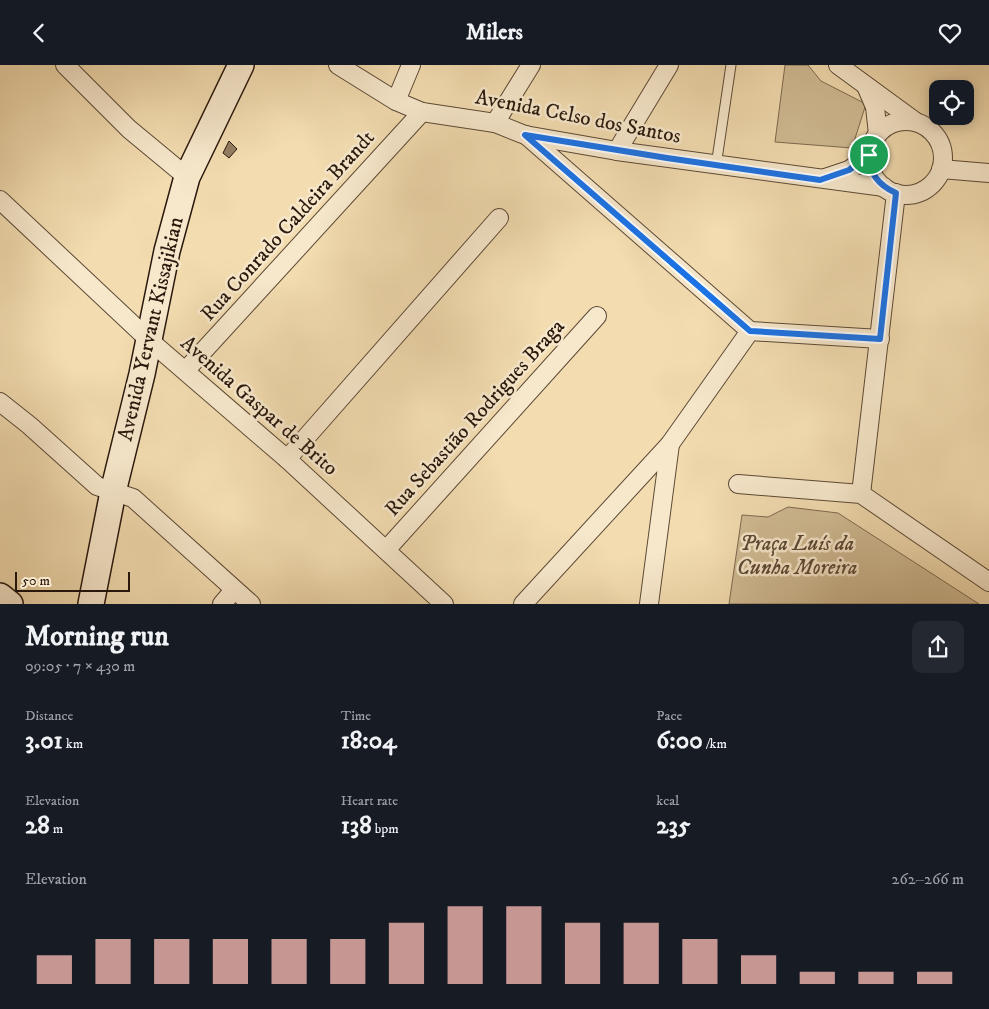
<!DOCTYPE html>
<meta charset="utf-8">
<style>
:root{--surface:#171b24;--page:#242831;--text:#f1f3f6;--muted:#9ea1a6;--accent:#c59692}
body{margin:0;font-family:"IM FELL DW Pica",serif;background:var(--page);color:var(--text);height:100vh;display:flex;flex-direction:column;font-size:19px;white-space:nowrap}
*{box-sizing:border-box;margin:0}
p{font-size:16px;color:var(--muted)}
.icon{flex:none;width:28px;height:28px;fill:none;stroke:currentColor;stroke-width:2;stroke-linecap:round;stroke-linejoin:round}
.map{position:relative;height:539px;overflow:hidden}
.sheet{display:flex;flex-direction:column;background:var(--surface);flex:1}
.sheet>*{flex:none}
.controls{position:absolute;left:929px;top:15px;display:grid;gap:10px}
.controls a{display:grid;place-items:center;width:45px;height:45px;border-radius:10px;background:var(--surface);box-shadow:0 2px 12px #0003;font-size:25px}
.scale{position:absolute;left:15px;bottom:12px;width:115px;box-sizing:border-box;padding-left:5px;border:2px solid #2a180d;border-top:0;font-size:14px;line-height:18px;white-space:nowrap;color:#2a180d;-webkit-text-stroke:4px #f7e8cc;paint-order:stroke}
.pin{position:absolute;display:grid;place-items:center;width:42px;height:42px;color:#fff;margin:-21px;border:2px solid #fff;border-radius:50%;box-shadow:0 1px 5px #0007}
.round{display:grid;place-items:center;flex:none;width:52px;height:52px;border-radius:10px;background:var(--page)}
.summary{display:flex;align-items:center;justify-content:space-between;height:85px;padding:0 25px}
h1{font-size:28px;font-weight:700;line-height:38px}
.stats{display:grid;grid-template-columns:repeat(3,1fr);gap:8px;height:85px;padding:5px 25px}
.stats div{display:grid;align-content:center}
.stats b{font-size:25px;font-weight:700}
.stats small{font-size:14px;font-weight:400}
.stats p{font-size:14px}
.chart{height:140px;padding:10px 25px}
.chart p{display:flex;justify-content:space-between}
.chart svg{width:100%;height:90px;margin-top:5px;stroke:var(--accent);stroke-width:6}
header{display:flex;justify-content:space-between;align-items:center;height:65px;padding:0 25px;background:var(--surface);font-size:22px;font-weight:700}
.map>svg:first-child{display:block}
</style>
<header><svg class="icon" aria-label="back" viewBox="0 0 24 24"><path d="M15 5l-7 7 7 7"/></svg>Milers<svg class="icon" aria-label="heart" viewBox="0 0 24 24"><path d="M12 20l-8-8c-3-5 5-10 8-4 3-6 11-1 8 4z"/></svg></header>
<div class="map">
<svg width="989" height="539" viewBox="0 0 989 539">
<rect width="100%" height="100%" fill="#f2dcb0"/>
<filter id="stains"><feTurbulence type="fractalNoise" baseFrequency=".004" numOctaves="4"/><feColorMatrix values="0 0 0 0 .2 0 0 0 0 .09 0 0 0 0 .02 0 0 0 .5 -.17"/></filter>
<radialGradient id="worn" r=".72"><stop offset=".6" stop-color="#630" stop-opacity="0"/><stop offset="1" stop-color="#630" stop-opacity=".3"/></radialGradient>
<g fill="#d0bb94" stroke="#7d6a50">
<path d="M785,0H808L821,16L866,39L852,83L775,77Z"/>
<path d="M788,442L838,448L979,539H729L742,450L768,452Z"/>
</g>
<path fill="#927e62" stroke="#2a180d" d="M229,76L237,84L229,93L223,88Z"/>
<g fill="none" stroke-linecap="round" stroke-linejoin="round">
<g stroke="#5c4936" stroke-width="11">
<path id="lane" d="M716,101L731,0"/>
</g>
<g stroke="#5c4936" stroke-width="20">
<g id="street">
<path d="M65,0L129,64L187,112"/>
<path d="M338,0L396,36L422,47L495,58L525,70L617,86L884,122"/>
<path d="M838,0L916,57"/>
<path d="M866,21L875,42L878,69"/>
<path d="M396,36L411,0"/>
<circle cx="906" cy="93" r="37"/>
<path d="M495,58L531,0"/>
<path d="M526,70L750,266L880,274"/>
<path d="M617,86L669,0"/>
<path d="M941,104L989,108"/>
<path d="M825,113L849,105L869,91"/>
<path d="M0,135L149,275L287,394L444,539"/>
<path d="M186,305L422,47"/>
<path d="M0,337L29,360L97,421L133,433L251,539"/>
<path d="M287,394L499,153"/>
<path d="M738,419L861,429L989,517"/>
<path d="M861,429L896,128"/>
<path d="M386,485L597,251"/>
<path d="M222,539L234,525"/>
<path d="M523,539L670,379L750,266"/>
<path d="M649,539L670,379"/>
</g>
</g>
<g stroke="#2a180d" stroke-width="28">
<g id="secondary">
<path d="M0,531L10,539"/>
<path d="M91,539L113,427L142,309L167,186L187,112L241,0"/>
</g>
</g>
<use href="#lane" stroke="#f7e8cc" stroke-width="9"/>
<use href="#street" stroke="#f7e8cc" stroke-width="18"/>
<use href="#secondary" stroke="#f7e8cc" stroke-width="25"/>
</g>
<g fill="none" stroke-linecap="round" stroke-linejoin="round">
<g stroke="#fff" stroke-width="10">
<path id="route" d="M525,70L667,93L820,115L849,105L869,90C869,109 880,121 896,128L880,274L750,266Z"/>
</g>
<use href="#route" stroke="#1a73e8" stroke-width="6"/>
</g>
<g text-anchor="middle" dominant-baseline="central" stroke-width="5" stroke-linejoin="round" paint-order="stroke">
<g font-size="21" fill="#2a180d" stroke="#f7e8cc">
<text transform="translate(578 52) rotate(11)">Avenida Celso dos Santos</text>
<text transform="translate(288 161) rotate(-48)">Rua Conrado Caldeira Brandt</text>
<text transform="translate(151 264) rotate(-77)">Avenida Yervant Kissajikian</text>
<text transform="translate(259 341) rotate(41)">Avenida Gaspar de Brito</text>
<text transform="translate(475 353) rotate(-48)">Rua Sebastião Rodrigues Braga</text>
</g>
<g font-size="21" font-style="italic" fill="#5c4936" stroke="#f7e8cc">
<text x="797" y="479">Praça Luís da<tspan x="797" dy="24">Cunha Moreira</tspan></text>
</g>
</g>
<rect width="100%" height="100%" filter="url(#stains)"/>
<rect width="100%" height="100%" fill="url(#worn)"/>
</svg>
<div class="controls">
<a><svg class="icon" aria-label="locate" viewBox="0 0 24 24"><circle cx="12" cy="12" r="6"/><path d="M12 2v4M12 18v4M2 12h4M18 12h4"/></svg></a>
</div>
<div class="scale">50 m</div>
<div class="pin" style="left:869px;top:90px;background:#1e9e55"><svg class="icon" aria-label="arrive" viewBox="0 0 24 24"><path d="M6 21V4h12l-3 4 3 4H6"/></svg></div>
</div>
<section class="sheet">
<div class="summary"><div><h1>Morning run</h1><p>09:05 · 7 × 430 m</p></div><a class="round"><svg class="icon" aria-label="share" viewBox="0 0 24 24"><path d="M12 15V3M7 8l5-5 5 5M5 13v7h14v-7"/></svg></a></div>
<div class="stats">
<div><p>Distance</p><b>3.01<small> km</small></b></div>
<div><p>Time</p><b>18:04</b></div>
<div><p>Pace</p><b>6:00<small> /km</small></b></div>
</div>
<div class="stats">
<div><p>Elevation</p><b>28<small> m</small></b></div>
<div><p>Heart rate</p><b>138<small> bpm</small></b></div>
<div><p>kcal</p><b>235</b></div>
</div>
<div class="chart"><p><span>Elevation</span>262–266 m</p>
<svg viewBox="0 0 160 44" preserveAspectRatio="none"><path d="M5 44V30M15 44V22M25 44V22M35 44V22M45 44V22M55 44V22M65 44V14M75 44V6M85 44V6M95 44V14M105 44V14M115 44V22M125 44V30M135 44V38M145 44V38M155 44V38"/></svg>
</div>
</section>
